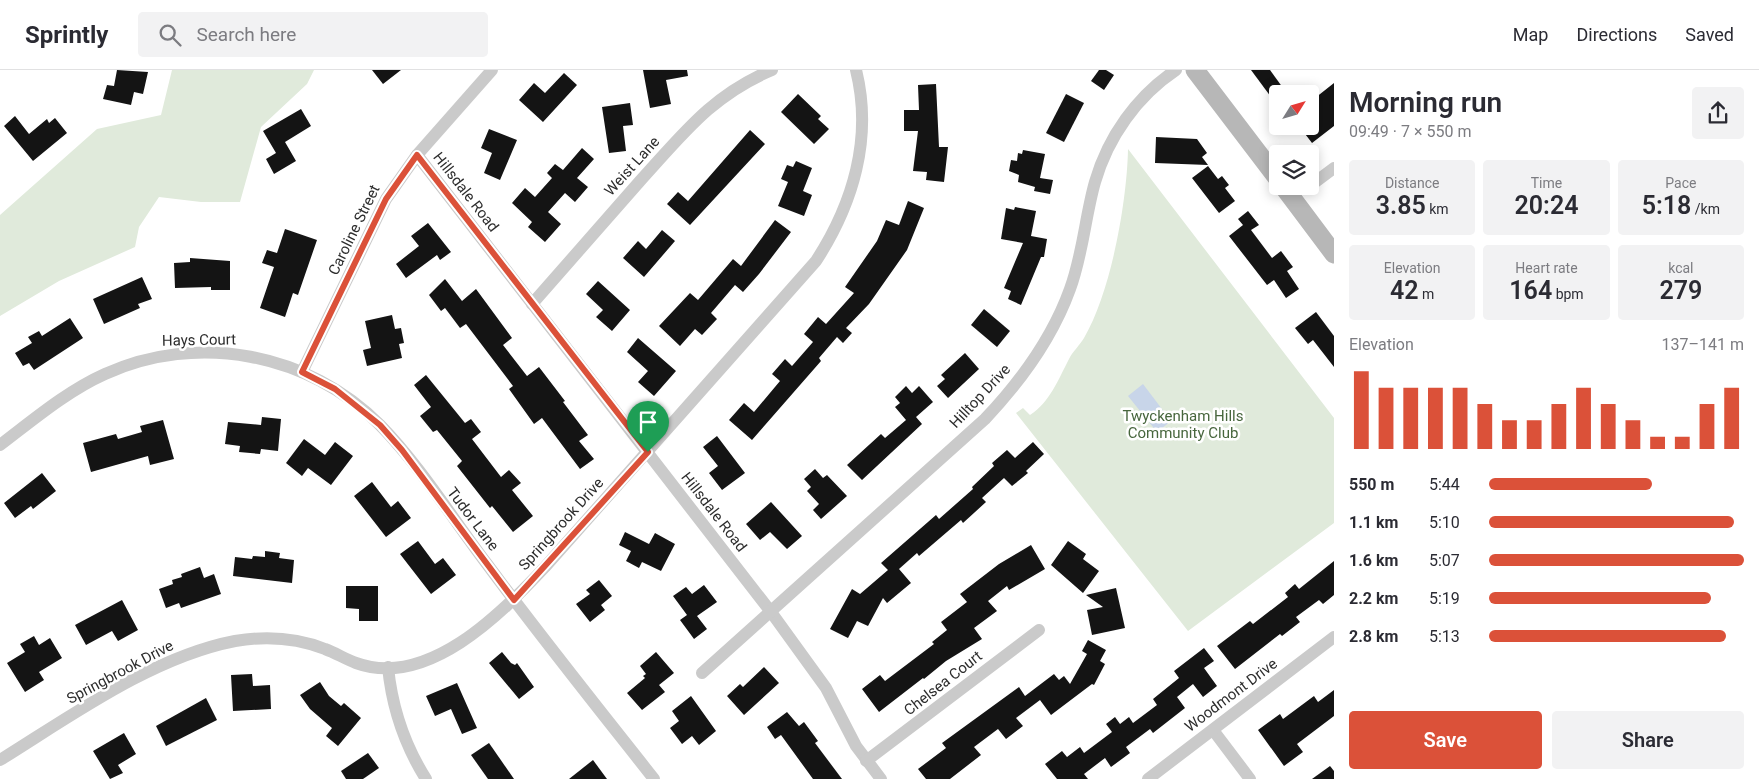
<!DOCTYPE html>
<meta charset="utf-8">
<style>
:root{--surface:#fff;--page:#f2f2f3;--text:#2b2b33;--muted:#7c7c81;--line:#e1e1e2;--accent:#db5139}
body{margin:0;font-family:Roboto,sans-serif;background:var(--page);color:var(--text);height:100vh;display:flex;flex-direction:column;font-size:19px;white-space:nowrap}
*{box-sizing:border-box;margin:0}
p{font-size:16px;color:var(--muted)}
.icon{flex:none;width:28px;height:28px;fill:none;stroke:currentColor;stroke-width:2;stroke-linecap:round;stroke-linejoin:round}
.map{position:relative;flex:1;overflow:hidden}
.sheet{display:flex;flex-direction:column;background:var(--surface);width:425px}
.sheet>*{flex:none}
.needle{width:32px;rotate:53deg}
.fabs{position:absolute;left:1269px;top:15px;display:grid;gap:10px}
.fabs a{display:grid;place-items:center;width:50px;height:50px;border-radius:5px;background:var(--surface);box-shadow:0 2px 12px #0003;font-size:25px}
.pin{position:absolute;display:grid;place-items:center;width:42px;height:42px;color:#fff;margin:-51px -21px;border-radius:50% 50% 50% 0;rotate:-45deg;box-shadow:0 0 5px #0007}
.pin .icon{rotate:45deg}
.round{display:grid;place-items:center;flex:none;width:52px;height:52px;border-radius:5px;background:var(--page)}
.summary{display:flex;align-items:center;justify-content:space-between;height:85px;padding:0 15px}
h1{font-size:28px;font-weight:600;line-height:38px}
.figures{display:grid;grid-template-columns:repeat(3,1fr);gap:8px;height:85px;padding:5px 15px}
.figures div{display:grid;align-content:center;border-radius:5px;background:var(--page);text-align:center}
.figures b{font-size:25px;font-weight:600}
.figures small{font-size:14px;font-weight:400}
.figures p{font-size:14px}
.chart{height:140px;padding:10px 15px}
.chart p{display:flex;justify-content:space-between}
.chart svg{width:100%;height:90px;margin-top:5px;stroke:var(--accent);stroke-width:6}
.cta{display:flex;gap:10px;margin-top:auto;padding:10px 15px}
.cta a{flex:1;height:58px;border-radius:5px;background:var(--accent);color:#fff;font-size:20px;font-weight:600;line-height:58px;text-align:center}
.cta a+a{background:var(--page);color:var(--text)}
ul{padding:0 15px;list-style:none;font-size:16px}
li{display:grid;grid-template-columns:80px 60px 1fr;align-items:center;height:38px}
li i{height:12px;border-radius:6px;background:var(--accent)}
header{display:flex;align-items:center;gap:30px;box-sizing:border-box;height:70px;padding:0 25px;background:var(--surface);border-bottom:1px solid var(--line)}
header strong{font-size:24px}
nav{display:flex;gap:28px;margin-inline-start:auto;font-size:18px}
.search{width:350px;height:45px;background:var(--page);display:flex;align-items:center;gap:12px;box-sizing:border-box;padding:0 18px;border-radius:5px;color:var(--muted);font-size:19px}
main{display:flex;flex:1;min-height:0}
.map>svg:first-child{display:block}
</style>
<header>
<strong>Sprintly</strong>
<div class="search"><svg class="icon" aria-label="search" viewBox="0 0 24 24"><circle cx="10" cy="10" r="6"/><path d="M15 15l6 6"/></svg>Search here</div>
<nav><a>Map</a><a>Directions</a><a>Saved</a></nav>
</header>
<main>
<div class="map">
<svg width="1334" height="709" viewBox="0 0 1334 709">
<rect width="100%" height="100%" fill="#fff"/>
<g fill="#e0eadb">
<path d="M172,0H314L307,14L261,57L240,132H201L159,127L139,157L135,177L59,211L0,246V145L97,59L161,45Z"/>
<path d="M1128,79L1334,348V453L1188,561L1016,343L1023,338L1030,345C1050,332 1058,310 1069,289C1073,281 1080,275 1084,268C1111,222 1127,132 1128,79Z"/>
</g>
<path fill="#c8d5e9" d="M1143,314L1171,351L1157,362L1128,326Z"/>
<g fill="#141414">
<path d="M117,0L148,2L143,24L134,22L131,35L103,29L107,15L114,16Z"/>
<path d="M372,0H401L383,14Z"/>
<path d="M643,0H687L688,6L666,10L671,34L650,38Z"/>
<path d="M1099,0H1106L1114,5L1104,20L1091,11Z"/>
<path d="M1251,0H1270L1283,18L1271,27Z"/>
<path d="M564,3L577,15L543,52L519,30L534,13L545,23Z"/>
<path d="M1334,13V56L1312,73L1299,56H1310V32Z"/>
<path d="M936,14L939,77H948L944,112L926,110L927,102L913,101L918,61H904V40H919L918,15Z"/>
<path d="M798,24L821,46L818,49L829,59L814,74L781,42Z"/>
<path d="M1066,24L1084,33L1064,72L1046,63Z"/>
<path d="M630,33L633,55L623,56L626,81L609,83L602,37Z"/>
<path d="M301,39L311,56L285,72L296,91L274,104L266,89L276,83L263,61Z"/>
<path d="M15,46L29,64L47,49L49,53L55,48L67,63L33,91L4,56Z"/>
<path d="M489,59L517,70L500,110L484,103L492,83L481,78Z"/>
<path d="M750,60L765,74L690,155L667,134L678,122L688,131Z"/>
<path d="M1156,67L1197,69L1207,83L1202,87L1208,95L1155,93Z"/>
<path d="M582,78L594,89L577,108L588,117L575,132L565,123L548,142L561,154L545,172L528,157L532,152L512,133L525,118L535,127L552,108L547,103L555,94L563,100Z"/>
<path d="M1023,80L1045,84L1040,108L1053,110L1050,124L1034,121L1035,117L1018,112L1019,105L1009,101L1011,90L1017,91L1018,83L1022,84Z"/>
<path d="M796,91L812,98L803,121L812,125L804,146L778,136L788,112L781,109L787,95L793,97Z"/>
<path d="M1208,96L1218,109L1222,106L1229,115L1225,118L1235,131L1219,143L1192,108Z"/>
<path d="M908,131L924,138L907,180L869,234L846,258L852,263L843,273L837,267L819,288L821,291L752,370L729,350L744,333L754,342L780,311L772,304L785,289L792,296L813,272L804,264L818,247L826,254L854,223L845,217L877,171L886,150L899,155Z"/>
<path d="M1015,137L1036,141L1031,166L1047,169L1044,187H1041L1021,235L1008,229L1011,221L1004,218L1023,173L1001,169L1006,138L1014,140Z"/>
<path d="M1248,141L1259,155L1251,160L1272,188L1281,181L1293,197L1287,201L1299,219L1286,228L1274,210L1267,215L1229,166L1243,155L1238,149Z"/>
<path d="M775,150L791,162L759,204L743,222L735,215L711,243L717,249L702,265L695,259L680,276L659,256L690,223L698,230L733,189L741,196Z"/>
<path d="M428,153L451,182L440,190L437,185L406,208L396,194L419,176L411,166Z"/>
<path d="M285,159L317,170L298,225L293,223L285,247L260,238L274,197L262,193L267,180L277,183Z"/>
<path d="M662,160L675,171L644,207L623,188L638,171L646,179Z"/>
<path d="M190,188L230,191V220H211V217L175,218L174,193L190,192Z"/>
<path d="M142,207L152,229L138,234L140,238L104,254L93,229Z"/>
<path d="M445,209L462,231L476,219L512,268L503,275L527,306L539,297L565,331L563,332L588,365L579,371L594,389L580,399L542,348L534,354L509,319L513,316L466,254L460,258L445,238L441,241L429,225Z"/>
<path d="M598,211L630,240L612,261L596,247L603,240L586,224Z"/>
<path d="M984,239L1010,261L997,277L971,255Z"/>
<path d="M1316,242L1334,266V297L1313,270L1308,274L1295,258Z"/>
<path d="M392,245L395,259L401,258L404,273L399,274L402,288L367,296L363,280L371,278L365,251Z"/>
<path d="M70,248L83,268L34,300L29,293L23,296L15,283L32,273L28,267L39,261L42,266Z"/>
<path d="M638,268L676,301L654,326L638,312L648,301L627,282Z"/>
<path d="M965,283L979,299L948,328L937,316L945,309L941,305Z"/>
<path d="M426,305L465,353L471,349L481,362L472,369L501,407L509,400L521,413L512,420L533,446L513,462L492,436L490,438L457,396L462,391L437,360L433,362L420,346L431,337L414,315Z"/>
<path d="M906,316L912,323L919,316L933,332L916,347L922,354L862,410L847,395L881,364L885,368L906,350L895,337L900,333L895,327Z"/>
<path d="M262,347L281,349L278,381L261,379L260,384L239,382L240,376L225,374L228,352L261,355Z"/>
<path d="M163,350L174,389L150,395L148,386L91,402L83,373L116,364L118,369L142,362L140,356Z"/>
<path d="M717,366L745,403L722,420L709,403L718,396L703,377Z"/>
<path d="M304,369L325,385L335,372L353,386L331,415L308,398L302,406L286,393Z"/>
<path d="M1033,372L1044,384L1026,401L1028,403L1012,416L1004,408L982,428L986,432L963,453L961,450L919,486L917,483L899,499L911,513L887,533L883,528L868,556L857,551L848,568L830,559L852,519L860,524L888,500L881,493L936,445L939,449L973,419L972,417L994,396L992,393L1007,380L1015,388Z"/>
<path d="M815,399L823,408L827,405L847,426L821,449L813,440L819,434L807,421L811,417L804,409Z"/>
<path d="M42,403L56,421L33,439L31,436L15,448L4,433Z"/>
<path d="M372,412L391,437L398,431L411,448L386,467L354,426Z"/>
<path d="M771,432L802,466L787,479L770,462L760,470L746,454Z"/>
<path d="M625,462L649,474L655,463L675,474L661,501L642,492L639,498L626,491L631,481L619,475Z"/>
<path d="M418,471L435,494L443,488L456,505L431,524L400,484Z"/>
<path d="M1068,471L1086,484L1083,489L1099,501L1083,523L1051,495Z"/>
<path d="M1031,475L1045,499L1009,520L1007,516L988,531L997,541L974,558L982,569L946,591L924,609L923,608L879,642L862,619L880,605L885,611L934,574L932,572L947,560L941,552L967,532L960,524L999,494Z"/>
<path d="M265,481L280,483L279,488L294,490L292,513L233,506L235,487L252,489L253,486L265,487Z"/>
<path d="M1334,491V525L1323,534L1319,530L1296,547L1300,552L1282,566L1280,564L1235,599L1217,576L1250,551L1253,554L1288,527L1285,523L1295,514L1299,519Z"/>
<path d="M200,497L204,508L214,504L221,524L181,538L179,533L166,538L159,519L173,514L172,510L182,507L181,504Z"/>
<path d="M599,510L612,526L601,535L605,540L590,552L576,534L590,524L586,520Z"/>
<path d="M704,515L717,532L697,546L707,559L694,569L680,550L687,545L673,526L686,517L692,524Z"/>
<path d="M346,516H378V551H359V539L346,538Z"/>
<path d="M1116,518L1125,558L1092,565L1087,540L1103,537L1086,525Z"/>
<path d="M122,530L138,560L118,571L112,561L86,575L75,555Z"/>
<path d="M34,566L39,575L50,568L62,588L39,602L44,610L25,622L7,593L25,582L20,574Z"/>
<path d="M1088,570L1106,580L1100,591L1105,594L1094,615L1092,614L1051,645L1040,630L1016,648L1023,656L1006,669L998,659L974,677L981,685L950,709H926L918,699L946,678L942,673L1019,617L1025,626L1054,604L1059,610L1064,606L1070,614L1087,584L1082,581Z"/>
<path d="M1204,578L1214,591L1204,598L1217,616L1203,627L1193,614L1177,627L1185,638L1153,663L1150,659L1126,677L1130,683L1111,697L1105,688L1084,704L1088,709H1057L1045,694L1062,681L1067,687L1080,677L1084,683L1112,662L1106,654L1115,647L1120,654L1129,647L1133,653L1157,635L1153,629L1179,608L1174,601Z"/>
<path d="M502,582L511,593L515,595L517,593L534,617L519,629L489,593Z"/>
<path d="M656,582L674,603L659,615L665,622L642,640L627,623L645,608L643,606L646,604L640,596Z"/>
<path d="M764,597L779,613L744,645L727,626L740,614L743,617Z"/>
<path d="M252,604L253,616L270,615L271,639L233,641L231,605Z"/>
<path d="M320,612L329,626L341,636L344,633L361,648L338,676L326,666L332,658L310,639L300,625Z"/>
<path d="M457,613L477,658L462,664L451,639L435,646L426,626Z"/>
<path d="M1334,620V646L1297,674L1303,682L1284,696L1258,660L1280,644L1283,649L1314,626L1318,632Z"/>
<path d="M691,626L716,661L699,675L692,666L682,674L670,658L679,651L672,641Z"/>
<path d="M206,628L217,650L166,676L156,656Z"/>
<path d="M787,642L799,656L804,652L818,671L815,673L842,709H813L781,665L775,669L767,657Z"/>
<path d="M124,663L136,684L118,695L123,703L110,709L93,681Z"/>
<path d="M489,673L514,709H488L471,685Z"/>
<path d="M368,683L379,698L363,709H346L341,701Z"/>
<path d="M593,690L607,709H569Z"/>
<path d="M1330,696L1334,701V709H1312Z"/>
</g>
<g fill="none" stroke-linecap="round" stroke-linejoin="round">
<g stroke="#cacaca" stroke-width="12">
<path d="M417,85L771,542L826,618L856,676L881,709"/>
<path d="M1310,116L1334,98"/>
<path d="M532,234C568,193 604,152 640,111C683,64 712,25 772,0"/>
<path d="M302,302L386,129L417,85L492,0"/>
<path d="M0,375C33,350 67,321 105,304C197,262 309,283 380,355C421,397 452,448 487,494C541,567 598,638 654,709"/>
<path d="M388,597C392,638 404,674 426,709"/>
<path d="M702,603L985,349C1021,311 1052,269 1070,219C1083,184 1085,147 1095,112C1108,67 1137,26 1176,0"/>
<path d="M1213,660L1250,709"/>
<path d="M0,690C71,646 152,587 235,571C265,566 297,568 325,579C336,583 345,589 356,593C427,619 501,544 545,497L816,191C853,134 873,68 856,0"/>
<path d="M866,691L1039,560"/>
<path d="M1148,709L1334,567"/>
</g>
<g stroke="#b7b7b7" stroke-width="19">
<path d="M1195,0L1278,109"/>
<path d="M1283,116L1334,184"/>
</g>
</g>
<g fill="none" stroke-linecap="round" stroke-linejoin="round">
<g stroke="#fff" stroke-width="10">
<path id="route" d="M417,85L648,382L514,530L402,380L380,355L335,319L302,302L386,129Z"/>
</g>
<use href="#route" stroke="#db5139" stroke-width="6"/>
</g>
<g text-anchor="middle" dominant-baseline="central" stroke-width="5" stroke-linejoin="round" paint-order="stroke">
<g font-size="15" fill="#2d2d2d" stroke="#fff">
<text transform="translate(632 96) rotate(-48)">Weist Lane</text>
<text transform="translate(466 122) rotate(52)">Hillsdale Road</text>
<text transform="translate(354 160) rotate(-64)">Caroline Street</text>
<text transform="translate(199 270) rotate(-1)">Hays Court</text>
<text transform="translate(980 326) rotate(-47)">Hilltop Drive</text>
<text transform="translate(714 442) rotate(52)">Hillsdale Road</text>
<text transform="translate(473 449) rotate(53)">Tudor Lane</text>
<text transform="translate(561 454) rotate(-48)">Springbrook Drive</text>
<text transform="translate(120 602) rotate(-28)">Springbrook Drive</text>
<text transform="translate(943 613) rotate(-38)">Chelsea Court</text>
<text transform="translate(1231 625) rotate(-37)">Woodmont Drive</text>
</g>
<g font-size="15" fill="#47663d" stroke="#fff">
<text x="1183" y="346">Twyckenham Hills<tspan x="1183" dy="17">Community Club</tspan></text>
</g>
</g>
</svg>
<div class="fabs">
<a><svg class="needle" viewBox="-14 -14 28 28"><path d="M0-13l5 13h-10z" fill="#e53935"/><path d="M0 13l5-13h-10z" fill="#7c7c81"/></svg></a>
<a><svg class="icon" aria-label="layers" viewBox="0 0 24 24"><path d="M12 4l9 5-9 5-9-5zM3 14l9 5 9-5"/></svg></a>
</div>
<div class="pin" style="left:648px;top:382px;background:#1e9e55"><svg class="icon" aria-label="arrive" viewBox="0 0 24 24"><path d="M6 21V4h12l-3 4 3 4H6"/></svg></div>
</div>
<section class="sheet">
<div class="summary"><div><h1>Morning run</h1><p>09:49 · 7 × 550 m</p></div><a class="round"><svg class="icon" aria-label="share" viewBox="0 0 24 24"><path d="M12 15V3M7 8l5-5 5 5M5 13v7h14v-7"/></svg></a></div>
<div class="figures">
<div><p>Distance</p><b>3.85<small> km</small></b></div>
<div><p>Time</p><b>20:24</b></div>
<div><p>Pace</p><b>5:18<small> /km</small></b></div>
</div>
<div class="figures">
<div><p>Elevation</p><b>42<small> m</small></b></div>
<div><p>Heart rate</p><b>164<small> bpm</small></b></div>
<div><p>kcal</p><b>279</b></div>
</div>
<div class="chart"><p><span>Elevation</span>137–141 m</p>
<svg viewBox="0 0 160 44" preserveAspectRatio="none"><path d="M5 44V6M15 44V14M25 44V14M35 44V14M45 44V14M55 44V22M65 44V30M75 44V30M85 44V22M95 44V14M105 44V22M115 44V30M125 44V38M135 44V38M145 44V22M155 44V14"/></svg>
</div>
<ul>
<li><b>550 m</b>5:44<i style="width:64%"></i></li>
<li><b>1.1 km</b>5:10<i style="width:96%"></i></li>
<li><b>1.6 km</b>5:07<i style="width:100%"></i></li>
<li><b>2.2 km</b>5:19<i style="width:87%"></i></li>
<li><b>2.8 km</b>5:13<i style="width:93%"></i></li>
</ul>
<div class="cta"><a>Save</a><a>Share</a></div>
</section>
</main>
